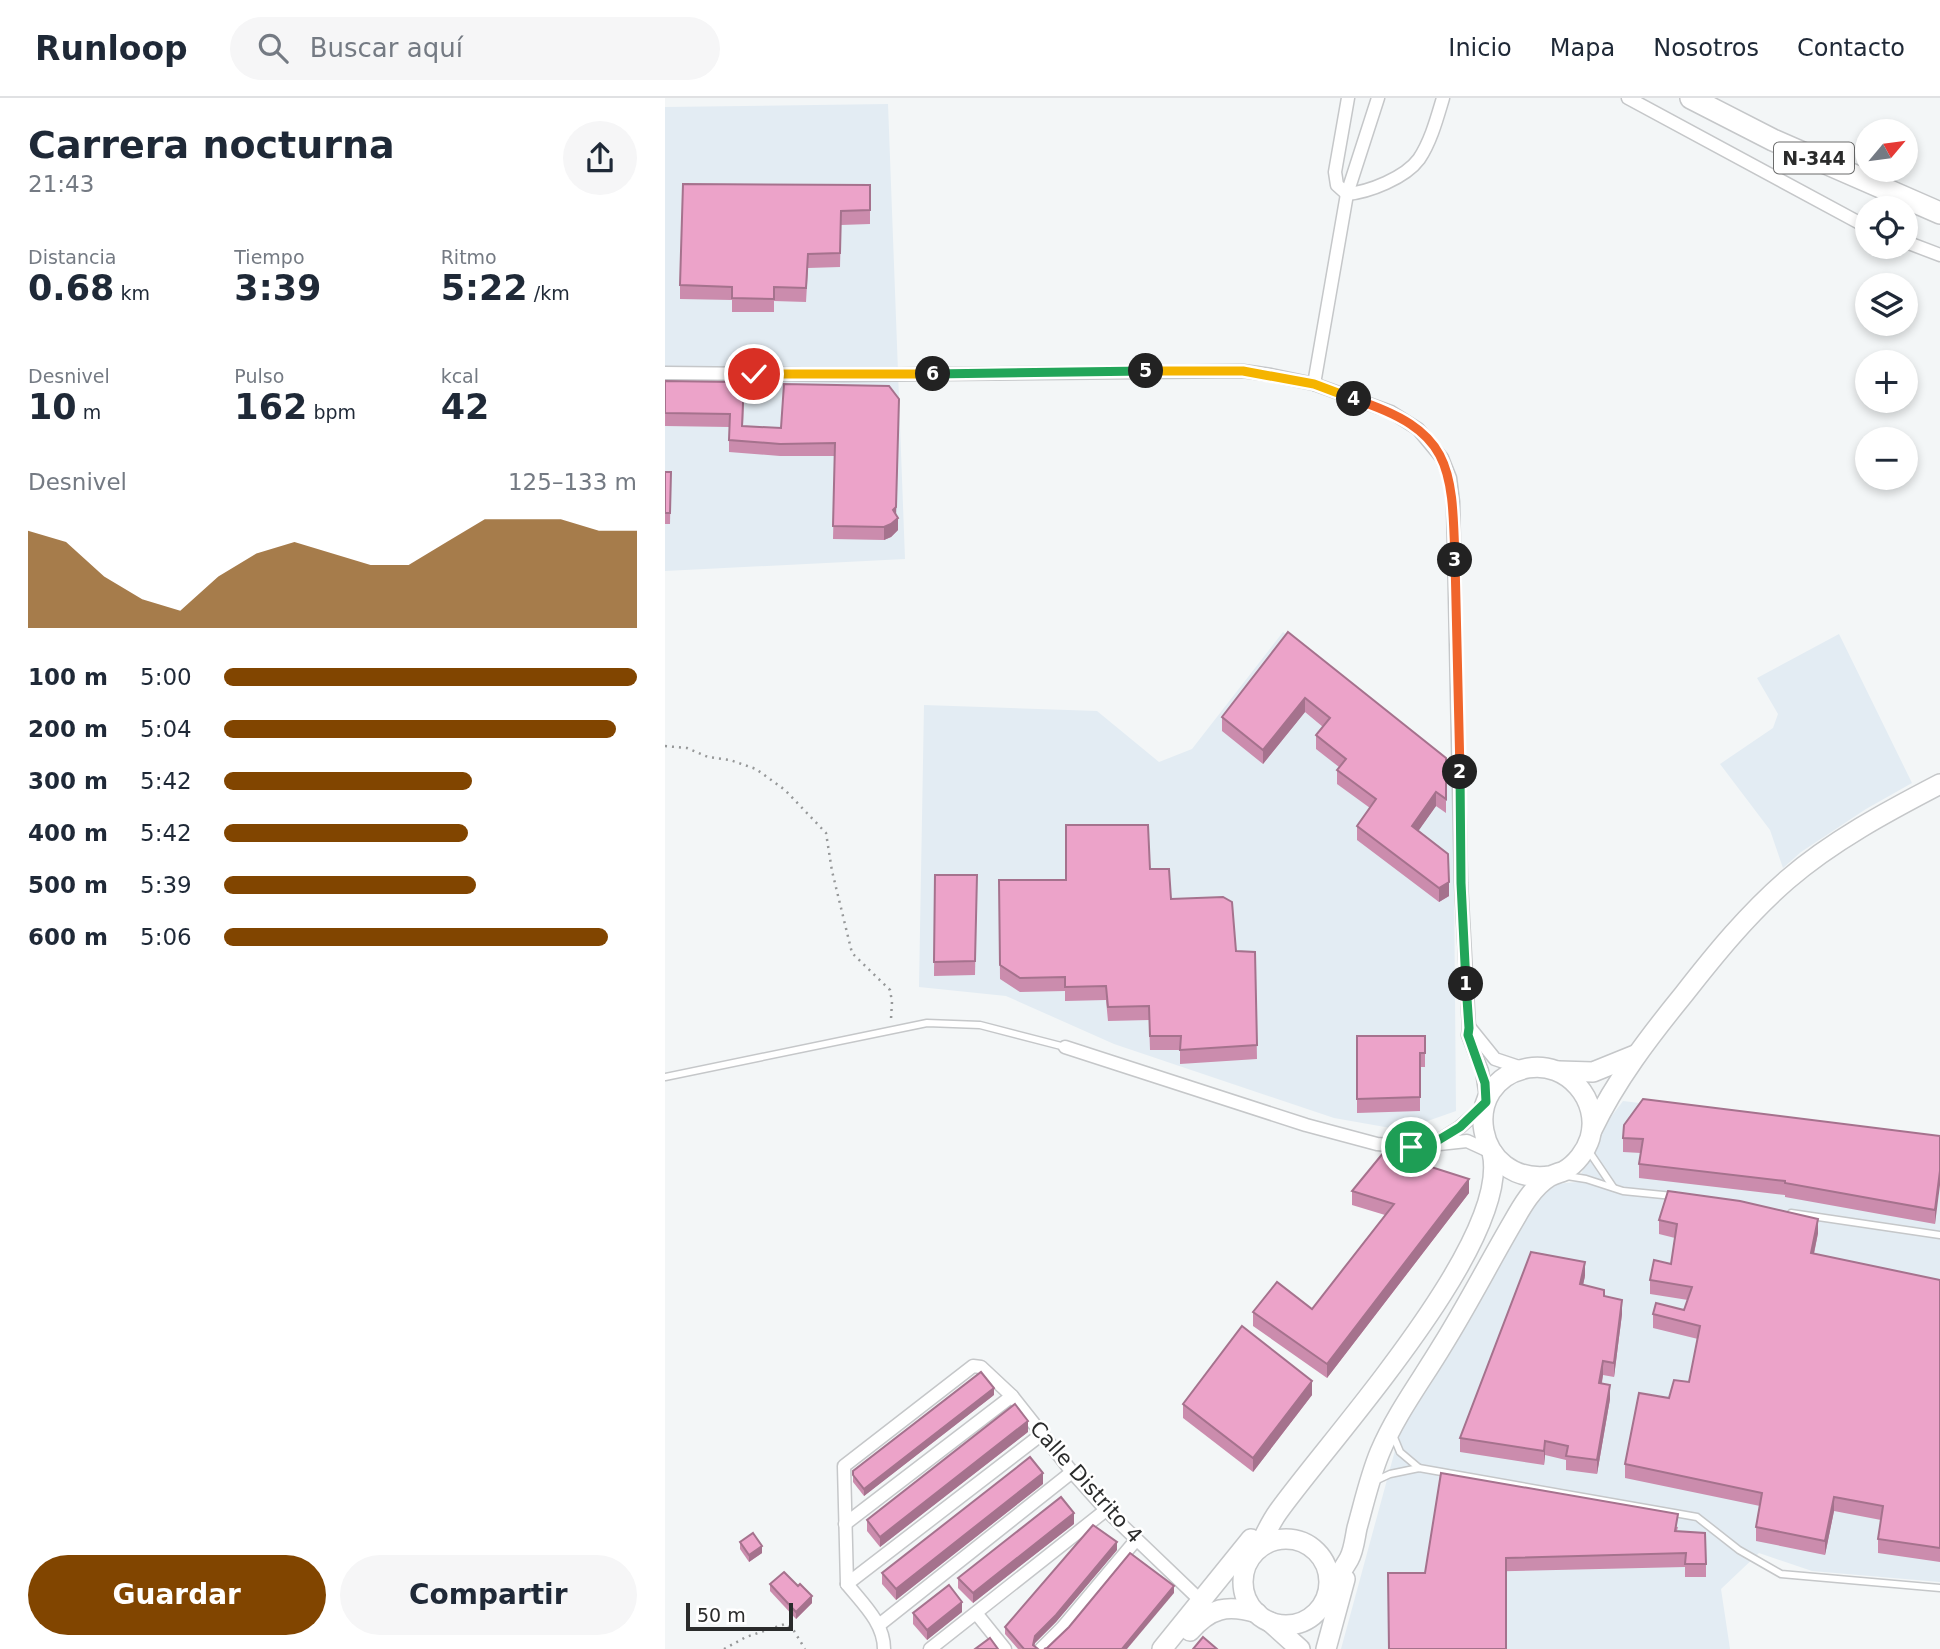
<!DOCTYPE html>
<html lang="es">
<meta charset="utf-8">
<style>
:root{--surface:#fff;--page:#f6f6f7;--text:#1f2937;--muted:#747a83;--line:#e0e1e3;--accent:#814500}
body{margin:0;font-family:"DejaVu Sans",sans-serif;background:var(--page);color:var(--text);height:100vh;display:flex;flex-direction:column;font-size:26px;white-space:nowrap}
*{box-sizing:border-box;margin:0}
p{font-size:23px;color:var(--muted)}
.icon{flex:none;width:38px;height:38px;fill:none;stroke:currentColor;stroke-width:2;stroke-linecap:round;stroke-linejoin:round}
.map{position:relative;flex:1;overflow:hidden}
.details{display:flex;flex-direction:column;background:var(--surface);width:665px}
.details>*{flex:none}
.needle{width:46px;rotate:61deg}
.controls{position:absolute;left:1190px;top:21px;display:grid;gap:14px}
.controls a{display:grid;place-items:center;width:63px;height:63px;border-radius:50%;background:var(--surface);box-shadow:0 4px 10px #0003;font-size:35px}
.scale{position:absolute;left:21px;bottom:18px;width:107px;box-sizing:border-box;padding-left:7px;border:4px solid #2a2b2b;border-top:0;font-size:19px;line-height:24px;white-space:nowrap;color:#2a2b2b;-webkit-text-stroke:5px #fff;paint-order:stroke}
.pin{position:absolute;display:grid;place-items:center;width:60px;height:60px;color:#fff;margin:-30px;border:4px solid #fff;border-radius:50%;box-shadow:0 2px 7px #0007}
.km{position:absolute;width:35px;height:35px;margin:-18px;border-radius:50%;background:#222;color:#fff;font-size:19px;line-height:35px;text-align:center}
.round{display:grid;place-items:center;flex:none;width:74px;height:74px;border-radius:37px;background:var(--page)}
.head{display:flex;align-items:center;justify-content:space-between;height:119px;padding:0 28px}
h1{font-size:38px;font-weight:700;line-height:52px}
.stats{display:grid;grid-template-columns:repeat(3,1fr);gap:10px;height:119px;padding:7px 28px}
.stats div{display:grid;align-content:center}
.stats b{font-size:35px;font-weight:700}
.stats small{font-size:19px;font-weight:400}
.stats p{font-size:19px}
.chart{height:196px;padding:14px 28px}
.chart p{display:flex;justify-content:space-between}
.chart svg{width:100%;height:126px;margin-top:7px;fill:var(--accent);opacity:.7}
.cta{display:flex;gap:14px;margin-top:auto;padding:14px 28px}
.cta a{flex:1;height:80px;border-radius:42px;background:var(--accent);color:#fff;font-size:28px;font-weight:700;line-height:80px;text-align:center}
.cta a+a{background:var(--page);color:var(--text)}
ul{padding:0 28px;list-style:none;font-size:23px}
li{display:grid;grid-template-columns:112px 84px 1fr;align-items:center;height:52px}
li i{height:18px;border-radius:9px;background:var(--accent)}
header{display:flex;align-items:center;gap:42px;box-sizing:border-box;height:98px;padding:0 35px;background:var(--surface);border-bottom:2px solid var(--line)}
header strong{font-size:33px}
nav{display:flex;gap:38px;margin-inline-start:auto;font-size:24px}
.search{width:490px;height:63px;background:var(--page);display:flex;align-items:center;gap:18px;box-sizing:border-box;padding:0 24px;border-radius:38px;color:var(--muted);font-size:26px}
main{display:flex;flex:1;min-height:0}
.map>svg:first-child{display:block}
</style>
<header>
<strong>Runloop</strong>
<div class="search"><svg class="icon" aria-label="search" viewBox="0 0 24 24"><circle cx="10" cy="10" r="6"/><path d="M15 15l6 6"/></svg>Buscar aquí</div>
<nav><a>Inicio</a><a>Mapa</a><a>Nosotros</a><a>Contacto</a></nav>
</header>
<main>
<section class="details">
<div class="head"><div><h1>Carrera nocturna</h1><p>21:43</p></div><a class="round"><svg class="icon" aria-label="share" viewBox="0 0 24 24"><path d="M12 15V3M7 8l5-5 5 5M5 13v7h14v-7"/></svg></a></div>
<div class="stats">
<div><p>Distancia</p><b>0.68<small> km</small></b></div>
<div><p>Tiempo</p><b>3:39</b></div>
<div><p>Ritmo</p><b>5:22<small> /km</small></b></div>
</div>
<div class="stats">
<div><p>Desnivel</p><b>10<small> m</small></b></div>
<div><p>Pulso</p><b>162<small> bpm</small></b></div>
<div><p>kcal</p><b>42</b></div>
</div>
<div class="chart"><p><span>Desnivel</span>125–133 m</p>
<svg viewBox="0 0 160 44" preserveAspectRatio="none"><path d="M0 44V10L10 14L20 26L30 34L40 38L50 26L60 18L70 14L80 18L90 22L100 22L110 14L120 6L130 6L140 6L150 10L160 10V44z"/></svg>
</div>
<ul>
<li><b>100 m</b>5:00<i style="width:100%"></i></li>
<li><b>200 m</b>5:04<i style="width:95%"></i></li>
<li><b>300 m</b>5:42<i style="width:60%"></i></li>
<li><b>400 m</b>5:42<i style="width:59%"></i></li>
<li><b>500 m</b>5:39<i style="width:61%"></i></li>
<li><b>600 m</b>5:06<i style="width:93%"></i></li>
</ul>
<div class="cta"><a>Guardar</a><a>Compartir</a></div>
</section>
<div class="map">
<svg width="1275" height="1551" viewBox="0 0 1275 1551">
<rect width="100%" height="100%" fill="#f3f6f7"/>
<g fill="#e3ecf3">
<path d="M223,6L240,461L0,473V9Z"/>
<path d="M618,534L788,666L791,1013L737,1032L669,1020L449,946L341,898L254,889L259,607L432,613L494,664L527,651Z"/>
<path d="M1174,536L1247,685L1201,711L1136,754L1118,770L1105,732L1055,666L1108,630L1113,616L1092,580Z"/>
<path d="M958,1003L1275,1042V1484L1147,1473L1094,1455L1056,1491L1065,1551H676L735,1334L868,1105L891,1086L912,1084L943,1023Z"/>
</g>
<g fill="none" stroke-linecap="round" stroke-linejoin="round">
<g stroke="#c5c7c9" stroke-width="9">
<g id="lane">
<path d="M0,979L262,925L315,927L400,949"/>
<path d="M923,1052L948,1089"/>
<path d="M902,1078L921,1081L958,1093L1008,1098"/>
<path d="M1126,1115L1275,1137"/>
<path d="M728,1337L735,1354L754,1370"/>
<path d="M710,1383L725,1376L754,1370L1032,1419L1074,1452L1116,1476L1275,1490"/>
</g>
</g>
<g stroke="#c5c7c9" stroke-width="15">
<g id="street">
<path d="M683,0L670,74L672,87L682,96C704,94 740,80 754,61C766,43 772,20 778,0"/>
<path d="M963,0L1202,129"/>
<path d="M1241,144L1275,157"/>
<path d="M0,275L179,277L578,273L606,277L649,286L726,314L753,331L777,360L785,380L788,404L796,785L804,930L803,937L817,973L821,1000"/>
<path d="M649,286L682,96L713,0"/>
<path d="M805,930L830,961L857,970"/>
<path d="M400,949L641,1027L712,1046L746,1049L802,1043L826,1054"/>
<path d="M768,1046L795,1029L820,1007"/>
<path d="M180,1426L347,1298"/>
<path d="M182,1486L179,1368L308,1268L316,1269L347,1298L407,1374L441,1412L536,1503"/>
<path d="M182,1486L377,1336"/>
<path d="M182,1486C198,1506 219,1525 219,1551"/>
<path d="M311,1515L340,1551"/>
<path d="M214,1527L407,1374"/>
<path d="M265,1551L441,1412"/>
<path d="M376,1551L397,1530L471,1442"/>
</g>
</g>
<g stroke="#c5c7c9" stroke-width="22">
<g id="primary">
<path d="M894,973L928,974L970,957"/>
<path d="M927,1032C951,982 984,939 1019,896C1051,855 1083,816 1122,782C1167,743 1223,713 1275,686"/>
<circle cx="621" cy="1484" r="43"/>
<path d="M593,1451C599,1439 605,1425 613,1414C665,1341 848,1143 827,1054"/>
<path d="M663,1497C669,1484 677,1473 684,1461C689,1452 690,1439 692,1430C699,1405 705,1378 715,1354C731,1316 756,1283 777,1248C802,1208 824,1165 848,1124C857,1108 868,1089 884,1079C889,1076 894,1075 899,1073C911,1066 921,1053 925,1040C936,1002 902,963 863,970C792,983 809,1088 885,1078"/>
<path d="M605,1524L635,1551"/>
<path d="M525,1533C545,1510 562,1506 592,1515"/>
<path d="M497,1551L586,1441"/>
<path d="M661,1551L680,1481"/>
</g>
</g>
<g stroke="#c5c7c9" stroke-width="24">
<path id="highway" d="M1026,0L1108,42L1275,115"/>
</g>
<g stroke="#969899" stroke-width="2.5" stroke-dasharray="2 5" stroke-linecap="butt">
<path d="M0,648L22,650L43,659L65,662L91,671L120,692L161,735L167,773L187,855L225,892L227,904L226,921"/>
<path d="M59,1551L81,1539L120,1526L129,1533L140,1551"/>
</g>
<use href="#lane" stroke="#fff" stroke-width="6"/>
<use href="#street" stroke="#fff" stroke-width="12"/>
<use href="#primary" stroke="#fff" stroke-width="19"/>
<use href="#highway" stroke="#fff" stroke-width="21"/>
</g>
<g fill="#cb8cad">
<path d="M205,87V126L176,127L175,169L143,170L141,204L109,203V214H67V202L15,201V187Z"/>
<path d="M0,283L66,284L79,295L78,328L116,330L119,286L231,417L233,432L226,439L219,442L168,441L170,358H115L64,354V329L0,328Z"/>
<path d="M0,374H6L5,426H0Z"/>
<path d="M623,534L781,660V715L771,708L753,733L784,798L774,804L692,742V728L705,710L672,686V672L674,669L651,651V637L658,629L640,614L598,666L557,633V619Z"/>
<path d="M485,771L506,801L571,853L590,854L592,961L515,966V952H485L484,922L443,923L441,902L400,903V893L355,894L335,881L334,782H401Z"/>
<path d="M270,777H312L310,877L269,878Z"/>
<path d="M692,938H760V969H755V1013L692,1015Z"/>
<path d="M1275,1038L1270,1126L1120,1099V1097L974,1080V1066L976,1055L958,1054V1040Z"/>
<path d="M687,1093L804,1095L662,1280L588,1228V1214L647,1211L720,1117L687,1107Z"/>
<path d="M994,1122L1153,1135L1149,1156L1275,1182V1464L1213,1455V1441L1216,1422L1169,1413L1160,1457L1091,1443V1429L1095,1408L960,1380V1366L1004,1300L1024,1284L1033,1241L988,1230V1216L1019,1212L1023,1202L985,1196V1182L1006,1166L1010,1140L994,1136Z"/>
<path d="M920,1178L918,1187L939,1198L957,1216L949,1279L938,1277L937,1285L945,1301L932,1376L901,1372V1362L880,1357L879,1367L795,1354V1340Z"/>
<path d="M329,1297L199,1398L188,1384V1373Z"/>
<path d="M647,1297L588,1374L518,1320V1306Z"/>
<path d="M363,1334L215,1449L202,1433V1422Z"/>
<path d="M776,1375L1013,1429L1012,1433L1041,1466V1479H1020V1469L760,1475Z"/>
<path d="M378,1386L231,1502L217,1486V1475Z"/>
<path d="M409,1426L308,1505L293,1490V1480Z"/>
<path d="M75,1444L97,1455L84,1464L75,1451Z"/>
<path d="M452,1452L391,1524L370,1545L369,1548L373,1551H353L340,1536V1529Z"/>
<path d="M105,1486L133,1488L147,1505L131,1521L105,1493Z"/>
<path d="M297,1514L262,1542L248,1526V1515Z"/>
</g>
<g fill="#a5728d">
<path d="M234,301L231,421L233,420V432L226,439L219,442V429Z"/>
<path d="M640,600V614L598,666V652Z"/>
<path d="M771,694V708L747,742V728Z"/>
<path d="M784,784V798L774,804V790Z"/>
<path d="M1275,1073V1087L1270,1126V1112Z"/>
<path d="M804,1081V1095L662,1280V1266Z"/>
<path d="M1153,1121V1135L1146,1169V1155Z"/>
<path d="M920,1164V1178L915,1200V1186Z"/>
<path d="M957,1202V1216L949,1279V1265Z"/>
<path d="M938,1263V1277L934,1299V1285Z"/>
<path d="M647,1283V1297L588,1374V1360Z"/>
<path d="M945,1287V1301L932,1376V1362Z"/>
<path d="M329,1290V1297L199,1398V1391Z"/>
<path d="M363,1323V1334L215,1449V1439Z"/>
<path d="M880,1343V1357L879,1367V1353Z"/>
<path d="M378,1375V1386L231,1502V1491Z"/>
<path d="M1169,1399V1413L1160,1457V1443Z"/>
<path d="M409,1415V1426L308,1505V1495Z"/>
<path d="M452,1444V1452L391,1524L370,1545L368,1551V1547L370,1538Z"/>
<path d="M97,1448V1455L84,1464V1457Z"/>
<path d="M509,1488V1495L462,1551H457Z"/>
<path d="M147,1498V1505L131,1521V1514Z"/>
<path d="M297,1504V1514L262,1542V1532Z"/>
</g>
<g fill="#eca3c9" stroke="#a5728d" stroke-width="2">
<path d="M18,86L205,87V112L176,113L175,155L143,156L141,190L109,189V201L67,200V189L15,187Z"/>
<path d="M66,282H79L77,328L116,330L119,286L224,288L234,301L231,409L228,412L233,420L226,426L219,429L168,428L170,345L115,346L64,342L65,316L0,315V283L66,284Z"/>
<path d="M0,374H6L5,415H0Z"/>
<path d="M623,534L781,660V701L771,694L747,728L783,756L784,784L774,790L692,728L711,701L672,672L681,661L651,637L665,620L640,600L598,652L557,619Z"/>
<path d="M401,727H483L485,771H504L506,801L558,799L567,804L571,853L590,854L592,947L515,952L516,938H485L484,908L443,909L441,888L400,889V879L355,880L335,867L334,782H401Z"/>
<path d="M270,777H312L310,863L269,864Z"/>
<path d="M692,938H760V955H755V999L692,1001Z"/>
<path d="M978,1001L1275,1038V1073L1270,1112L1120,1085V1083L974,1066L978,1041L958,1040L959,1027Z"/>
<path d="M719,1054L804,1081L662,1266L588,1214L612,1184L647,1211L729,1106L687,1093Z"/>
<path d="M1003,1093L1075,1103L1153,1121L1146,1155L1275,1182V1450L1213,1441L1218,1408L1169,1399L1160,1443L1091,1429L1097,1395L960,1366L974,1295L1004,1300L1009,1282L1024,1284L1035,1228L988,1216L991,1205L1019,1212L1027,1189L985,1182L989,1162L1006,1166L1012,1126L994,1122Z"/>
<path d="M866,1154L920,1164L915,1186L939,1192V1198L957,1202L949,1265L938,1263L934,1285L945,1287L932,1362L901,1358L903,1348L880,1343L879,1353L795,1340Z"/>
<path d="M577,1228L647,1283L588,1360L518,1306Z"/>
<path d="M316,1274L329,1290L199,1391L188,1377V1373Z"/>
<path d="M350,1306L363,1323L215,1439L202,1422Z"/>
<path d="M365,1359L378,1375L231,1491L217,1475Z"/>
<path d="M776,1375L1013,1416L1010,1433L1040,1435L1041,1466H1020L1021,1455L841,1460V1551H724L723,1475H760Z"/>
<path d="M396,1399L409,1415L308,1495L293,1480Z"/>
<path d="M428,1427L452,1444L391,1517L370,1538L368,1547L373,1551H359L340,1529Z"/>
<path d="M88,1435L97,1448L84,1457L75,1444Z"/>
<path d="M465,1455L509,1488L457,1551H379L382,1550L404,1529Z"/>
<path d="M119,1474L133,1488L135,1486L147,1498L131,1514L105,1486Z"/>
<path d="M284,1487L297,1504L262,1532L248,1515Z"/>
<path d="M538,1539L552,1551H528Z"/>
<path d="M325,1540L333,1551H310Z"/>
</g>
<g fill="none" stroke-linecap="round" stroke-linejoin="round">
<g stroke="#fff" stroke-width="14">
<path id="split-1" d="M746,1049L767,1046L795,1029L821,1004L820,985L803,937L804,930L801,886"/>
</g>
<g stroke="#fff" stroke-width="14">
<path id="split-2" d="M795,674L796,785L801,886"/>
</g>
<g stroke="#fff" stroke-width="14">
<path id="split-3" d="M790,462L795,674"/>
</g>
<g stroke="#fff" stroke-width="14">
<path id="split-4" d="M689,301C787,333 787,367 790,462"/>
</g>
<g stroke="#fff" stroke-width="14">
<path id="split-5" d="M481,273H578L649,286L689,301"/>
</g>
<g stroke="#fff" stroke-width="14">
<path id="split-6" d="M268,276L481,273"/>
</g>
<g stroke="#fff" stroke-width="14">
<path id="split-7" d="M89,276H268"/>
</g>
<use href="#split-1" stroke="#22a559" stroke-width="9"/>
<use href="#split-2" stroke="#22a559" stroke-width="9"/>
<use href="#split-3" stroke="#f0652b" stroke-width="9"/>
<use href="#split-4" stroke="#f0652b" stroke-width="9"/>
<use href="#split-5" stroke="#f5b400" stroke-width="9"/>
<use href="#split-6" stroke="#22a559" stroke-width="9"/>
<use href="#split-7" stroke="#f5b400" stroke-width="9"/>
</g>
<g text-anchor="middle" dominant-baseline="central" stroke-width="5" stroke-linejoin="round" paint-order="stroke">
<rect fill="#fff" stroke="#6a6b6b" stroke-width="2" x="1109" y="44.5" width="80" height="31" rx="5"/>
<g font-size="19" font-weight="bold" fill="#2a2b2b">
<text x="1149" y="60">N-344</text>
</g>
<g font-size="21" fill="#2a2b2b" stroke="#fff">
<text transform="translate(421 1384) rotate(48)">Calle Distrito 4</text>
</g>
</g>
</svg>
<div class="controls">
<a><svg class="needle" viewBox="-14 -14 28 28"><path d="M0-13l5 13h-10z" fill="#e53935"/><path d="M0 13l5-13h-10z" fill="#747a83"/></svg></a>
<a><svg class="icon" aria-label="locate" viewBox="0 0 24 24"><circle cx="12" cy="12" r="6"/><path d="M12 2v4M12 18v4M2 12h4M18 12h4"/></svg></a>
<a><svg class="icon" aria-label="layers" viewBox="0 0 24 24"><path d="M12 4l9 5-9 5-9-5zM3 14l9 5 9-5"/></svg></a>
<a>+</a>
<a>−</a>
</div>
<div class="scale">50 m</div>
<div class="pin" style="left:746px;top:1049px;background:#1e9e55"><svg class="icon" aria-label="arrive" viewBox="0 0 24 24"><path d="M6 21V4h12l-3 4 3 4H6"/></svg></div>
<div class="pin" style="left:89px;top:276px;background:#d93025"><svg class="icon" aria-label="check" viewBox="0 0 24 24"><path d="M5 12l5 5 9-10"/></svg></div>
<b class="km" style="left:801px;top:886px">1</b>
<b class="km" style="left:795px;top:674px">2</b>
<b class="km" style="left:790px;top:462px">3</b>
<b class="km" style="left:689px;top:301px">4</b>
<b class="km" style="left:481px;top:273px">5</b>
<b class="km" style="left:268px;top:276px">6</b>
</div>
</main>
